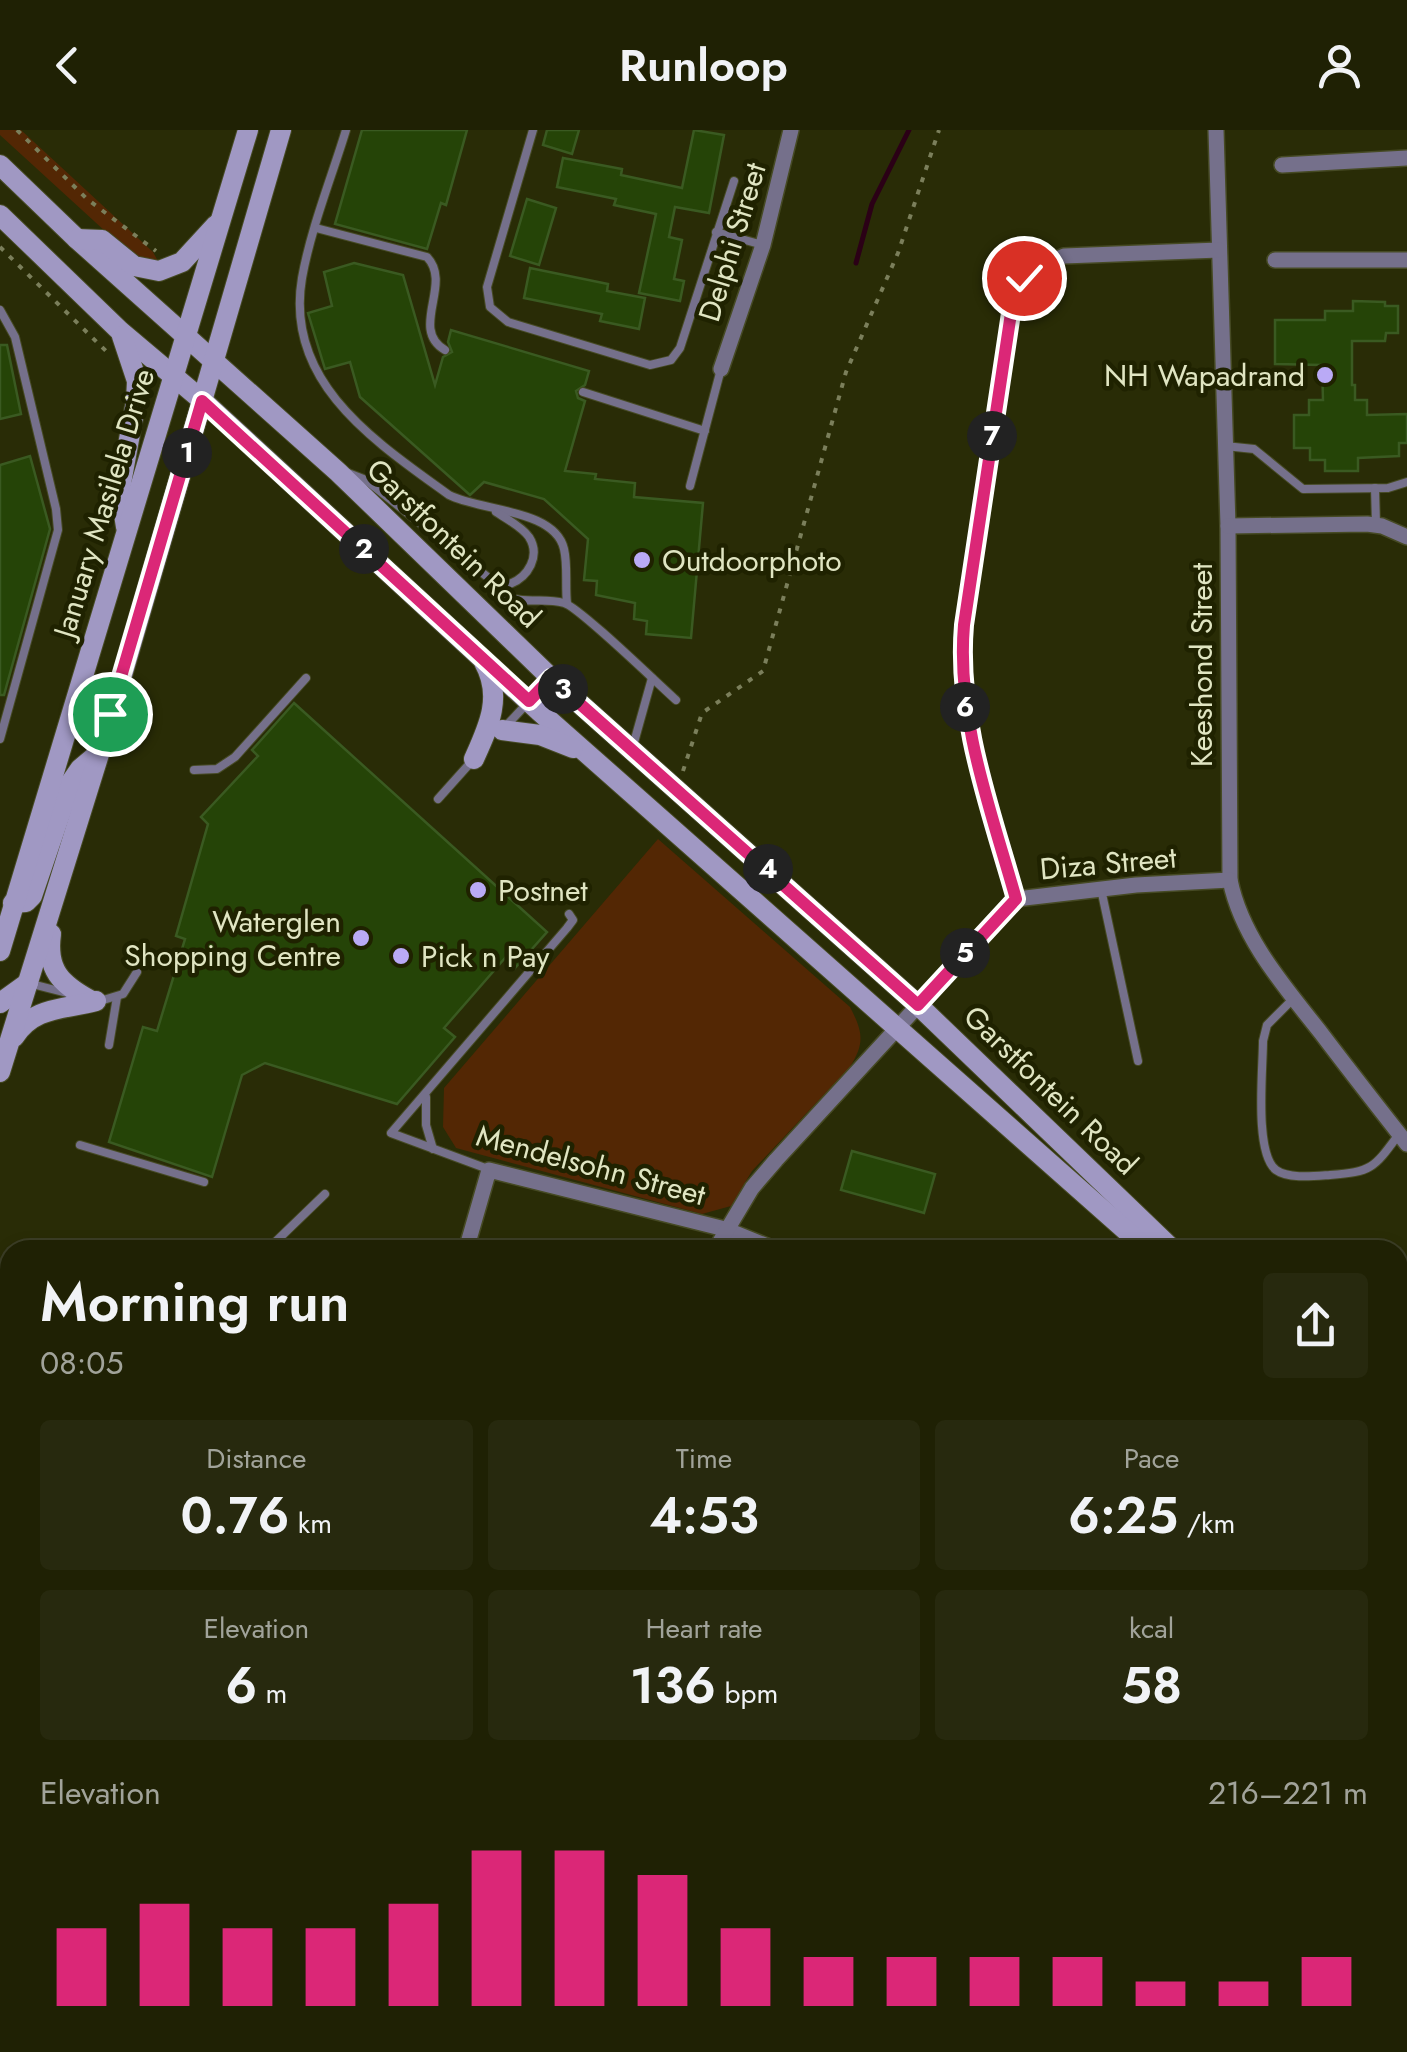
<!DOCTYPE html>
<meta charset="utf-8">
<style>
:root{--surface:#1f2104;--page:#27290e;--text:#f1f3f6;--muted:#a1a39a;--line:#3c3e26;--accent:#db2777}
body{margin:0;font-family:Jost,sans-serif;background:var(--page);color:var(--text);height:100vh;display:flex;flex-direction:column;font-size:38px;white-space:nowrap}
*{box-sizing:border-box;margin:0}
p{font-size:32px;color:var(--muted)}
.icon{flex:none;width:55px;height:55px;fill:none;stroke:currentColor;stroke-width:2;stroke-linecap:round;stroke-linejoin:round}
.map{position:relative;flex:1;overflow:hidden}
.details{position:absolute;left:0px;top:1110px;width:1408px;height:812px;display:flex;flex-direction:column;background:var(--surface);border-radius:30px 30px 0 0;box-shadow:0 5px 15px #0003,0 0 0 2px var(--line)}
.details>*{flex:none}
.pin{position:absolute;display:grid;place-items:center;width:85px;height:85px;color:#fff;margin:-42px;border:5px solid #fff;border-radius:50%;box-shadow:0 2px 10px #0007}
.km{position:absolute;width:50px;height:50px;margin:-25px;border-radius:50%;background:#222;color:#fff;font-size:28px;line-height:50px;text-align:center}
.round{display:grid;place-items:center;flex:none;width:105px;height:105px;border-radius:10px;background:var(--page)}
.summary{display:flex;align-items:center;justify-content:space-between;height:170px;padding:0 40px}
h1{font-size:55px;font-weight:600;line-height:75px}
.stats{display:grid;grid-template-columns:repeat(3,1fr);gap:15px;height:170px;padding:10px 40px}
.stats div{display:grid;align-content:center;border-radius:10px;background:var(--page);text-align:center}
.stats b{font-size:50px;font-weight:600}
.stats small{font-size:28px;font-weight:400}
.stats p{font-size:28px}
.chart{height:280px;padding:20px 40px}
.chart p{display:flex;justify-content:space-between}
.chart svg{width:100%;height:180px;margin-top:10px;stroke:var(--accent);stroke-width:6}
header{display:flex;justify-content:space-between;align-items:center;height:130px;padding:0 40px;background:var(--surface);font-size:45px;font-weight:600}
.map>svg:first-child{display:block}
</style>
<header><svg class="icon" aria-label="back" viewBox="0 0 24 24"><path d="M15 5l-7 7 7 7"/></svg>Runloop<svg class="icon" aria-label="person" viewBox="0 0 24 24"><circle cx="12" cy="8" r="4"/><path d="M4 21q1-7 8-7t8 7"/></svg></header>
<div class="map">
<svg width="1407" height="1922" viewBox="0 0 1407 1922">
<rect width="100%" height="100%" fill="#292c06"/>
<g fill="#532704">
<path d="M0,0H21L153,122L159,133L141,134L0,5Z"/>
<path d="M658,709L850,877C863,902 865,913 850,937L752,1041L731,1076L702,1084L456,1018L443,997L444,958Z"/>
</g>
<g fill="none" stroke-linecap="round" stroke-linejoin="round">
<path stroke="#2b0016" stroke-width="5" d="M856,133L872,74L909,0"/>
</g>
<g fill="#254407" stroke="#3a5a21" stroke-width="2.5">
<path d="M362,0H467L446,75L441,73L427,119L335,94Z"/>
<path d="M547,0H579L572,24L543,15Z"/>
<path d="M694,0L724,5L709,83L675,77L669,107L682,110L674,149L684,151L680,171L639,163L656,84L614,75L616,69L557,57L563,28L622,39L621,45L682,58Z"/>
<path d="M527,69L556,78L539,135L510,126Z"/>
<path d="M354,133L403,145L435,255L443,227L452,222L448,212L451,200L589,241L585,255L576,261L578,268L585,271L565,341L596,344L595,349L635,353L634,367L703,373L691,508L646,504L647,491L634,489L635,473L596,465L597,451L584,450L588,409L544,369L484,352L470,365L360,267L350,232L325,239L308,183L332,176L324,142Z"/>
<path d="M530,138L608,154L607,161L645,168L639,199L600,191L602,184L524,168Z"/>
<path d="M1353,171L1385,172V176H1398V203H1386L1385,211H1352V255H1355V270H1367V285L1407,284V313H1399V326L1358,328V341H1325V330H1310V318H1294V285H1309V270H1323L1322,235L1275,234V190H1325V181H1353Z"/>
<path d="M0,215H7L21,284L0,289Z"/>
<path d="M30,326L50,399L4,565H0V335Z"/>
<path d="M294,573L547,802L515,838L505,828L444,898L455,907L397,974L265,933L242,945L212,1047L109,1012L143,897L157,901L185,809L176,806L208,694L201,687L258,626L252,620Z"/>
<path d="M852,1021L935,1044L924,1083L841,1060Z"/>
</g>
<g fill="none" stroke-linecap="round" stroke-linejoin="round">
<g stroke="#464a24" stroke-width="10">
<g id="lane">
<path d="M346,0C331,49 311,98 302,148C284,253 376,312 449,365C480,381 555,379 564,419C568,436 565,456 567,473"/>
<path d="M533,0L487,157L490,177L508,192L650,235L671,230L680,218L734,51"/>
<path d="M316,98L427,127C453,154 409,199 445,220"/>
<path d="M716,102L763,115"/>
<path d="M0,180L15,207L56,379L58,400L0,609"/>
<path d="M583,262L705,301"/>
<path d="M1225,316L1254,319L1303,359L1388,358L1407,352"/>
<path d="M348,343L366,350L490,449L510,454C528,447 541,426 529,407C522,397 507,389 496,382"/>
<path d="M690,356L721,239"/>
<path d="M1375,358L1376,394"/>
<path d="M493,453C515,481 535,465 564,473C579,477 658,554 676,570"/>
<path d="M506,596L548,551"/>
<path d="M633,616L652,548"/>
<path d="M194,640L217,639L235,627L306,548"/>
<path d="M438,669L472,631"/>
<path d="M1101,759L1138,931"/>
<path d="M28,853L67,863"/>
<path d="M1294,868L1267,895L1263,911C1263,939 1254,1023 1276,1040C1288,1049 1315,1046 1330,1045C1372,1042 1374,1038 1399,1004"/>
<path d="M100,871L123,864L137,842"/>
<path d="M109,915L117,867"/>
<path d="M426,967V995L433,1019"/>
<path d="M80,1015L204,1052"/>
<path d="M488,1039L391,1003L567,798L573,790L569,784"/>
<path d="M267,1120L325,1064"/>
</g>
</g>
<g stroke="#464a24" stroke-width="18">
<g id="street">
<path d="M1216,0L1228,396L1230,750C1242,809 1285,857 1321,903C1349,940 1378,977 1407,1014"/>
<path d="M1282,35L1407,28"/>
<path d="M1275,130H1407"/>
<path d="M721,239L763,115L791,0"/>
<path d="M1228,396L1367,394L1382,396L1407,407"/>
<path d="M1016,769C991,680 955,588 964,495L1013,170L1018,157L1033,140L1064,126L1219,120"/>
<path d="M466,1120L489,1040L725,1099L777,1120"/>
<path d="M715,1120L752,1058L776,1030L1016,769L1136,755L1230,750"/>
<path d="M1398,1503L1407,1505"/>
<path d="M1398,1658L1407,1641"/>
<path d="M1398,1843L1407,1852"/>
<path d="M902,1912L911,1922"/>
<path d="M130,1922L147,1912"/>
<path d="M713,1922L724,1912"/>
<path d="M932,1922L939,1912"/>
</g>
</g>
<g stroke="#464a24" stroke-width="22">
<g id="secondary">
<path d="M0,35L77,109L338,342L551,548L918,875L1173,1120"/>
<path d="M0,85L120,201L203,271L540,582L1148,1120"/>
<path d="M77,109L102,110L134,136L159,141L182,132L216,95"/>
<path d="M122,206L137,251L136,271L120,359L126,397"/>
<path d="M502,600L540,605L573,618"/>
<path d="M474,629C489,596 503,566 484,532"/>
<path d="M13,773L26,772L32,766L71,652L80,639L99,623"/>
<path d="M51,804C46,840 61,854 90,870"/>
<path d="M0,821L248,0"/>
<path d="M0,873L28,853"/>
<path d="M14,907C34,876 63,880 96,871"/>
<path d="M0,942L100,621L281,0"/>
<path d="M1398,1337L1407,1345"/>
</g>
</g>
<g stroke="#7b7f5b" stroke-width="4" stroke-dasharray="5 8" stroke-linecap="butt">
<path d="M17,0L87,69L156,121"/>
<path d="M0,117L107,222"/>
<path d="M683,641L702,583L763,541L846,242L898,123L939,0"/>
</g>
<use href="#lane" stroke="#75708b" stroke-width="8"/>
<use href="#street" stroke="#75708b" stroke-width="15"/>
<use href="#secondary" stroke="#a098c3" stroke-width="20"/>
</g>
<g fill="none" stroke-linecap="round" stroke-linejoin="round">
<g stroke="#fff" stroke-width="20">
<path id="route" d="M110,584L202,271L529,571L551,548L918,875L1016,769C991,680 956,589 964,495L1013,170L1024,148"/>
</g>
<use href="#route" stroke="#db2777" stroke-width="12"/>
</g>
<g fill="#baaaf6" stroke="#1f2200" stroke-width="4">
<circle cx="1325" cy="245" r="10"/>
<circle cx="642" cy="430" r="10"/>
<circle cx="478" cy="760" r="10"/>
<circle cx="361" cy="808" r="10"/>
<circle cx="401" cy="826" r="10"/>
</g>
<g text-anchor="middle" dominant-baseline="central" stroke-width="9" stroke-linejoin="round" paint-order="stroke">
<g font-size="30" fill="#e0e5c2" stroke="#1f2200">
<text transform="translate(732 112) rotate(-73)">Delphi Street</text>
<text transform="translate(104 373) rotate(-73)">January Masilela Drive</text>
<text transform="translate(454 413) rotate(44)">Garstfontein Road</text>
<text transform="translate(1201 535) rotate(-90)">Keeshond Street</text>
<text transform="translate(1108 733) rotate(-5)">Diza Street</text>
<text transform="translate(1051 960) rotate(44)">Garstfontein Road</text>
<text transform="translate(591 1035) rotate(15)">Mendelsohn Street</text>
</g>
<g font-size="30" fill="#e0e5c2" stroke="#1f2200" text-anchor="start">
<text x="1305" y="245" text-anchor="end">NH Wapadrand</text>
<text x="662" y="430">Outdoorphoto</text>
<text x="498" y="760">Postnet</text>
<text x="341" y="791" text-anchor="end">Waterglen<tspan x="341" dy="34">Shopping Centre</tspan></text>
<text x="421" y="826">Pick n Pay</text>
</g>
</g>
</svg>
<div class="pin" style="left:110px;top:584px;background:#1e9e55"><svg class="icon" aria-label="arrive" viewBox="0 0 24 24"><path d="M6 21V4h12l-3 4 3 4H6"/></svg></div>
<div class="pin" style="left:1024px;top:148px;background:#d93025"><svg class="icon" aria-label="check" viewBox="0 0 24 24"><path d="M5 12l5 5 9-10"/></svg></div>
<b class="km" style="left:187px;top:323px">1</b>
<b class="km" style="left:364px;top:419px">2</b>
<b class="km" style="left:563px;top:559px">3</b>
<b class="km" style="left:768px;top:739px">4</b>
<b class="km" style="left:965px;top:823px">5</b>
<b class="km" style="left:965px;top:577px">6</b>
<b class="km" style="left:992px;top:306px">7</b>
<section class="details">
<div class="summary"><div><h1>Morning run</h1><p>08:05</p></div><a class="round"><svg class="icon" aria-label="share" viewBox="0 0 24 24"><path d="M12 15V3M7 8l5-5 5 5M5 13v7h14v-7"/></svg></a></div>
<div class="stats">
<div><p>Distance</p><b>0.76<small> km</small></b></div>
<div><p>Time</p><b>4:53</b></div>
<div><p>Pace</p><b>6:25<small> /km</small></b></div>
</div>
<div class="stats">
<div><p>Elevation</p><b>6<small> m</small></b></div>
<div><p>Heart rate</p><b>136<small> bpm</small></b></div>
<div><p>kcal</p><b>58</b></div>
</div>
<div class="chart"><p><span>Elevation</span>216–221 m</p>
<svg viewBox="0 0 160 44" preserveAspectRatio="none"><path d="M5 44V25M15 44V19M25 44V25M35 44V25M45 44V19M55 44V6M65 44V6M75 44V12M85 44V25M95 44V32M105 44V32M115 44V32M125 44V32M135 44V38M145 44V38M155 44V32"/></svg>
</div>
</section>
</div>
